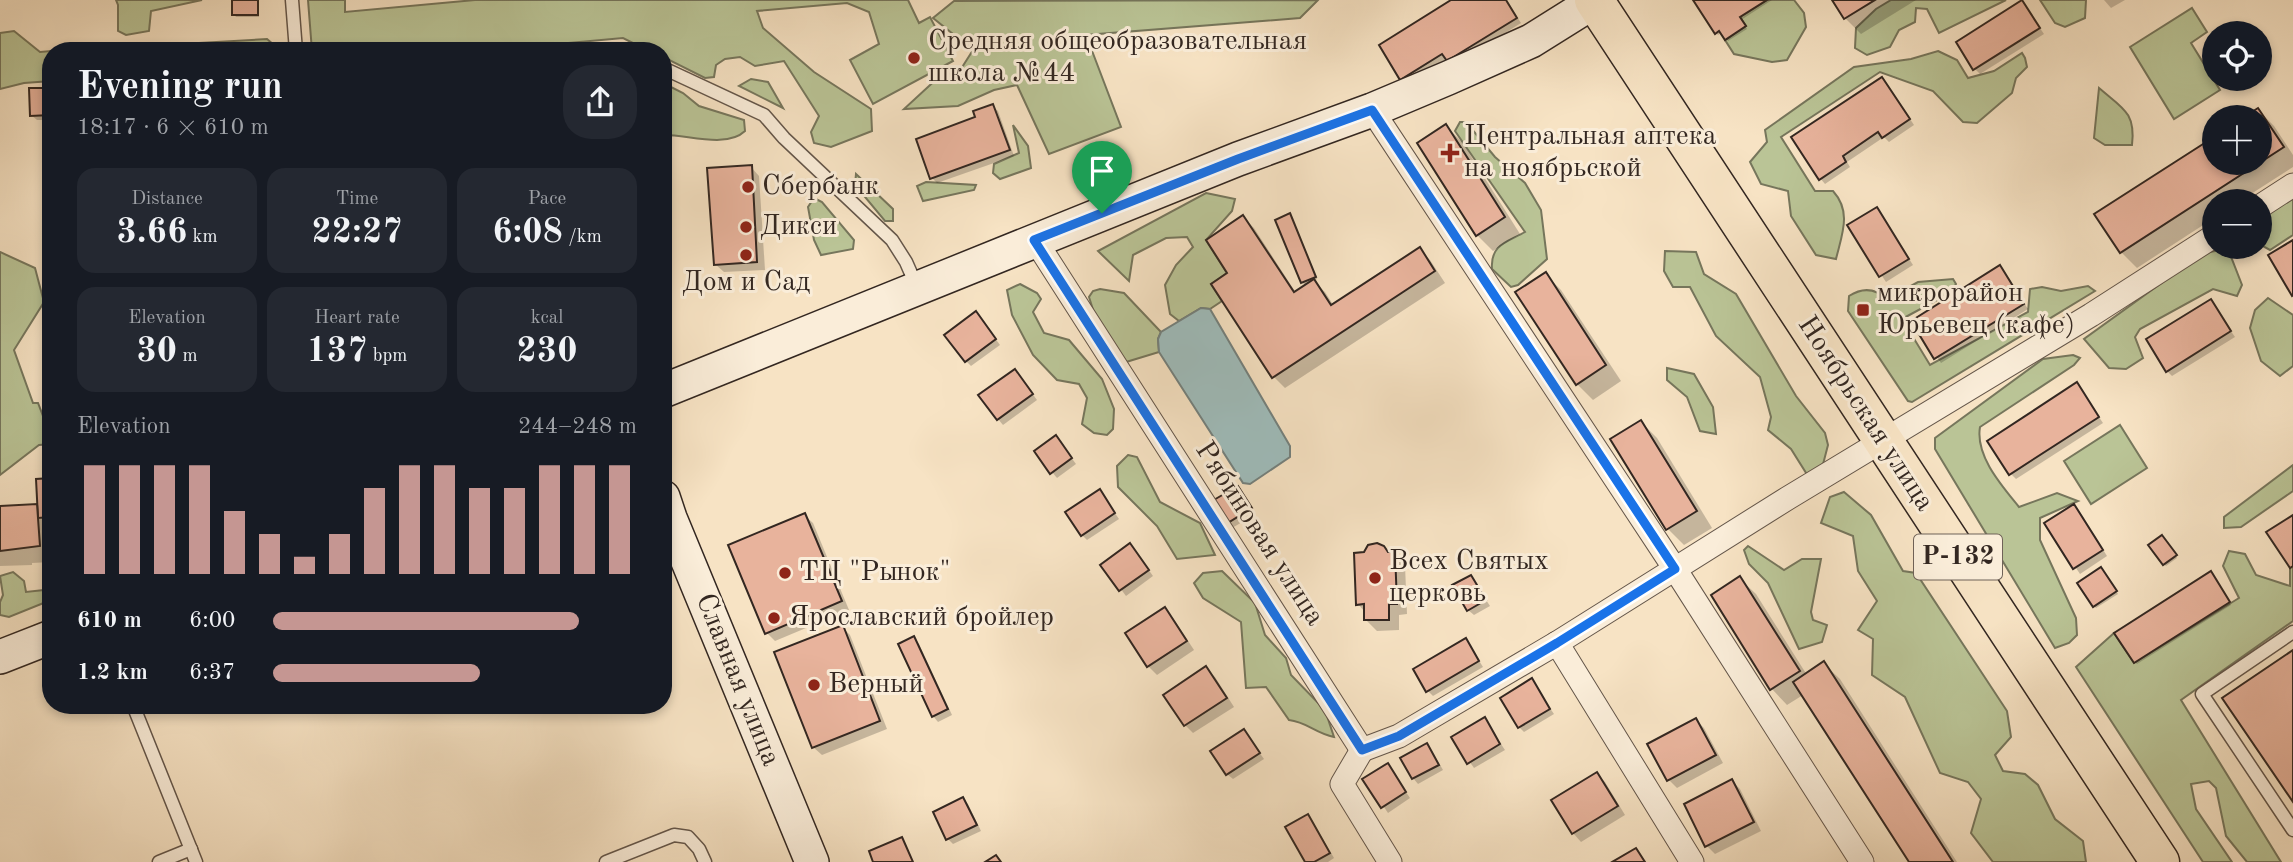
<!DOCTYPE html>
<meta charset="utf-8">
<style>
:root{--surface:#171b24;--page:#242831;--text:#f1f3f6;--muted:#9ea1a6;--accent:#c59692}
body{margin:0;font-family:"Old Standard TT",serif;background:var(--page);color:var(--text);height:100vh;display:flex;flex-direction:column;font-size:26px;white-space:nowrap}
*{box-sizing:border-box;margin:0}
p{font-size:23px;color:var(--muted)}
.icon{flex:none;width:38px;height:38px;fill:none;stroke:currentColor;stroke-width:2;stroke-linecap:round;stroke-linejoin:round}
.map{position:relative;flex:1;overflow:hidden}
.panel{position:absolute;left:42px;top:42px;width:630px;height:672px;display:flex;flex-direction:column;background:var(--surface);border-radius:28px;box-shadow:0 4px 10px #0003}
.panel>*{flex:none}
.fabs{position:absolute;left:2202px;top:21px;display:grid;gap:14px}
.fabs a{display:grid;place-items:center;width:70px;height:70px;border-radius:50%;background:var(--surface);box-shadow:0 4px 10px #0003;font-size:35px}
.pin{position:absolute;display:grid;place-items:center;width:60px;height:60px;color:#fff;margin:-72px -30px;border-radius:50% 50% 50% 0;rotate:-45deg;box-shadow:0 0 7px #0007}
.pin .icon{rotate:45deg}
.round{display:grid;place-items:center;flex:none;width:74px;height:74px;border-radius:28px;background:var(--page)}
.overview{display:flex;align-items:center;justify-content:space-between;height:119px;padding:0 35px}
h1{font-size:38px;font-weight:800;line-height:52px}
.metrics{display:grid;grid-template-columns:repeat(3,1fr);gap:10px;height:119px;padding:7px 35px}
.metrics div{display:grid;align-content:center;border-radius:18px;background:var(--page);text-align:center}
.metrics b{font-size:35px;font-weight:800}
.metrics small{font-size:19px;font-weight:400}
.metrics p{font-size:19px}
.chart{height:196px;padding:14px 35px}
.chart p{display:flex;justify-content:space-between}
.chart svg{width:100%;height:126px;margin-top:7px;stroke:var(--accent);stroke-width:6}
ul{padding:0 35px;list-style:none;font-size:23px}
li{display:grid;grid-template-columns:112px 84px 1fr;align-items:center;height:52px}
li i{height:18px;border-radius:9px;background:var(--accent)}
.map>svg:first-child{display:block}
</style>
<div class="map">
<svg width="2293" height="862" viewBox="0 0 2293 862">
<rect width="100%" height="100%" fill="#f7e3c4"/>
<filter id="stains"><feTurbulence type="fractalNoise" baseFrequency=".00286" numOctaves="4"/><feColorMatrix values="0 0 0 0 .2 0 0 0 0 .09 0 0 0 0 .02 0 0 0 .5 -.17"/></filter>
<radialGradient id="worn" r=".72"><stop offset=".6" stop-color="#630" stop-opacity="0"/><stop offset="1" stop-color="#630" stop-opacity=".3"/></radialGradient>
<g fill="#bac496" stroke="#76765c" stroke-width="2">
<path d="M116,0H202L151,11L149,31L126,35L118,31V5Z"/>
<path d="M308,0H345V12L475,0H908L919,23L930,17L953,61L873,104L850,60L879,44L869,12L847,3L757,11L763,28L814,72L871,109L872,131L831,147L814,143L811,132L819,116L784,61L755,66L740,57L725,59L716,65L714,77L705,78L663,57V51H649L623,38L479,51H312Z"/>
<path d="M1318,0L1300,18L1086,35L1121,127L1049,154L1017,85L994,90L958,106L904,109L941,75L959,72L973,50L933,18L954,1Z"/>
<path d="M1767,0H1794L1804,13L1806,27L1787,60L1772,62L1734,54L1725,40L1746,26L1740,17Z"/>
<path d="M1891,0H2006L1939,33L1927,9L1916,8L1915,22L1899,30L1890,47L1867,55L1855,48L1856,28L1876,9Z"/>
<path d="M2040,0H2086L2085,18L2065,27L2055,23Z"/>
<path d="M2192,8L2207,32L2191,43L2220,90L2174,119L2130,47Z"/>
<path d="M14,31L40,52L51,51V81L24,83L0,89V33Z"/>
<path d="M267,39L281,51H58Z"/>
<path d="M1938,51L1957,60L1968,78L1994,71L2022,53L2025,58L2027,67L2016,78L2012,93L1977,123L1963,122L1933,91L1880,72L1781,137L1815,191H1833C1852,212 1842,234 1836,259L1816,255L1791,216L1788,191L1761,184L1750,162L1767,142L1765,130L1854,67L1911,59Z"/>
<path d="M751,79L768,82L783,108L739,86Z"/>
<path d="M663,83L683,93L699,106L744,120L745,131C726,149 686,134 663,135Z"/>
<path d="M2099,88C2122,108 2136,112 2132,145H2105L2094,138Z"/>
<path d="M1460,122H1466L1495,157L1525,183L1541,210L1547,259L1518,285L1511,287L1492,269C1490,244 1508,242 1525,232L1455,131Z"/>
<path d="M1013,125L1028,146L1031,168L1000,179L993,173L994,164L1019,153Z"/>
<path d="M856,174L893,209V221H885L855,185Z"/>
<path d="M926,182L976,185L974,190L923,201L917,186Z"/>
<path d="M1206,193L1235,199L1232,211L1206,240L1227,273L1211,284L1222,301L1210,309L1201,308L1179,321L1170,314L1165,285L1176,265L1193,247L1187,237L1166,238L1133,255L1129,281L1098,251Z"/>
<path d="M2293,194V235L2270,250L2259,244V211Z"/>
<path d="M814,198L822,202L854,240L853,249L821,255L814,240L808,207Z"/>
<path d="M2228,249L2242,285L2237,296L2213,289L2140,329L2135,337L2143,358L2126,369L2109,368L2084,339L2203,253Z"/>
<path d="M1665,251L1696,252L1704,274L1736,294L1796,396L1825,433L1828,445L1821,472L1808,476L1791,449L1768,430L1771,417L1760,377L1716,336L1690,287H1673L1664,271Z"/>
<path d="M0,252L35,268L44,302L14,350L33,403H38L51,437V444L39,445L0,475Z"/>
<path d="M1953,279L1956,284L1950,293L1902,319L1930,365L2028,312L2030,289L2042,287L2061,291L2088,286L2095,291L1912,402L1908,401L1848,311L1849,296C1863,287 1876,289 1887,299L1918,282Z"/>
<path d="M1020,284L1037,293L1041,299L1033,312L1044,333L1069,340L1102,379L1114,409L1113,429L1107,435L1094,433L1082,424L1087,398L1079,384L1057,380L1033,355L1012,315L1007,290Z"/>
<path d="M1100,289L1124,293L1161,332L1158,339L1159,352L1126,362L1096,319L1089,297L1093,291Z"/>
<path d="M2268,298L2293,315V366L2280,376L2261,361L2250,328L2255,310Z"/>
<path d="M2073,355L2080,358L2074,365L1980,427C1975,456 2002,486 2019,507L2057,493L2078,501L2040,518V540L2076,618L2077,635L2069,643L2055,648L1935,449V438L2043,359Z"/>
<path d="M1667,368L1694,374L1713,407L1716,434L1700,431L1687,397L1667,380Z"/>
<path d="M2120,425L2147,468L2091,504L2064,461Z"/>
<path d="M1128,455L1137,457L1160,502L1200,523L1215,555L1177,559L1157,526L1118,487L1117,466Z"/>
<path d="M2293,465V491L2241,527L2224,528V517Z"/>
<path d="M1844,492L1871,515L1903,571L1916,573L2007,711L2011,737L1995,755L2003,771L2025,774L2038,785L2055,819L2083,841L2086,862H1993L1971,833L1981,799L1968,782L1940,773L1905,697L1872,675L1873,639L1858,630L1877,601L1858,571L1853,536L1821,523L1830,497Z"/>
<path d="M1748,546L1784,570L1802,559H1821L1811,612L1813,620L1827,625L1822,642L1799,649L1768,583L1749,564L1744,550Z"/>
<path d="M2229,551L2245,554L2256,575L2290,586V568L2293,566V621L2181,700L2281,862H2247L2226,836L2216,788L2209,781L2191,784L2196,809L2232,862H2203L2076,667L2114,633L2134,663L2239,598L2223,566Z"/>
<path d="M1222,571L1255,603L1265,635L1286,658L1291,675L1325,710L1334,737C1315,733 1307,722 1289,720L1266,687L1246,688L1241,622L1203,598L1194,583L1203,573Z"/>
<path d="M13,572L24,581L26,592L44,590L51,585V600L9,617L0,615V602L3,595L0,576Z"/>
</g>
<path fill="#9fbdbc" stroke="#74817e" stroke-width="2" d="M1201,308L1210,309L1290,446V457L1250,484L1243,483L1159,352L1158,339L1161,332Z"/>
<g fill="#0003">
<path d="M234,0H259V17H236L234,14Z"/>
<path d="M1455,0H1506L1521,23L1454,65L1447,59L1407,84L1402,79Z"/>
<path d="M1695,0H1772L1741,20L1747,29L1728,41L1722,32L1718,35L1716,32Z"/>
<path d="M1834,0H1916L1861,34L1845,18Z"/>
<path d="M2104,0H2125L2111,8Z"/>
<path d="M2022,2L2044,34L1980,74L1975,69Z"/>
<path d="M1887,84L1914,125L1889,142L1884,137L1847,162L1850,167L1825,184L1820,178Z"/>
<path d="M51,89V120H37L31,115Z"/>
<path d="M992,106L998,111L1014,156L937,183L932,178L978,119Z"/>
<path d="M2258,110L2274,126L2293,155V167L2240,201H2214V218L2137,268L2121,252L2214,163H2259V117H2247Z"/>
<path d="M1446,126L1462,142L1520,234L1493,251L1477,235Z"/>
<path d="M751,167L759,176L765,270L724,272L715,264Z"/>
<path d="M1877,209L1913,265L1886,282L1849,226Z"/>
<path d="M1243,217L1254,228L1296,293L1306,286L1302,282L1292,218L1317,279L1313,281L1325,292L1334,306L1419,249L1430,260L1445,283L1285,388L1274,377L1230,273Z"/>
<path d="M2000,267L2028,309L1941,363L1913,321Z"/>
<path d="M1545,274L1561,290L1621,381L1593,400L1577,384Z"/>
<path d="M2210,301L2235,337L2172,376L2167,371Z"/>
<path d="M981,319L1000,345L971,366L966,361Z"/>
<path d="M1020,377L1037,400L1003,425L998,419Z"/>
<path d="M2077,385L2103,423L2016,479L2011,474Z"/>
<path d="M1641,422L1657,438L1712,528L1684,545L1668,529L1613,440Z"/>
<path d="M1056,437L1076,464L1057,478L1052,472Z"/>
<path d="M51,480V562L32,563V565L0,566V508L39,506Z"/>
<path d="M1238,488L1256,514L1232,528L1227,523Z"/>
<path d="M1100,491L1119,519L1087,540L1082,535Z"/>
<path d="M2079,511L2107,556L2080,574L2046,523Z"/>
<path d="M804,515L813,523L849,610L775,641L767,633Z"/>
<path d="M2164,539L2177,558L2166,566L2164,564Z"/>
<path d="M1135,551L1153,576L1126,596L1103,565Z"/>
<path d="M1365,554H1394L1405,565L1407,614L1399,615V630L1377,631L1366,620L1365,612L1358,604Z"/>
<path d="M2103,571L2118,594L2096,608L2094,606Z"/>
<path d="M2212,576L2231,605L2137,664L2135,662Z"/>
<path d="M1471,577L1490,606L1474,615L1468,610Z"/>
<path d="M1740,579L1756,594L1807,675L1824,664L1840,679L1957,862H1911L1803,695L1787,705L1772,689Z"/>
<path d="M1165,609L1173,618L1194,650L1157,675L1148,666L1127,634Z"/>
<path d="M842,627L850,635L887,729L822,755L813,747Z"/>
<path d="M914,638L919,644L952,715L938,722L933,716Z"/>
<path d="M1466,640L1483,667L1433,696L1428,691Z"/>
<path d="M1206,669L1215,677L1234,707L1193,733L1185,725Z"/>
<path d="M1531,681L1554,714L1524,732L1519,727Z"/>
<path d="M1484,719L1505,750L1474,768L1453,738Z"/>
<path d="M1696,720L1704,728L1723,763L1677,788L1669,780L1650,745Z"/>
<path d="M1244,731L1264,759L1233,779L1227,774Z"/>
<path d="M1427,745L1432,751L1443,770L1418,784L1413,778Z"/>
<path d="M1388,765L1410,798L1388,813L1365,779Z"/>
<path d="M1596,774L1605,782L1625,815L1581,842L1573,833Z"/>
<path d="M1732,781L1740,789L1761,831L1715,854L1707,846Z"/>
<path d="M963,799L968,804L981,831L953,844L948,839Z"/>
<path d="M1308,816L1313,822L1334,858L1328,862H1307Z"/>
</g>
<g fill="#e8b39c" stroke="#332721" stroke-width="2">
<rect x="232" y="0" width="26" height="15"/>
<path d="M1451,0H1506L1517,18L1447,61L1442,54L1400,80L1379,45Z"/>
<path d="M1693,0H1767L1740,17L1746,26L1725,40L1719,31L1715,34Z"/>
<path d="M1832,0H1875L1844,19Z"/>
<path d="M2022,0L2040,28L1973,70L1956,42Z"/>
<path d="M1882,77L1910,119L1882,138L1878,132L1843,156L1846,162L1819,180L1791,137Z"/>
<path d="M29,88H51V115L30,116Z"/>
<path d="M993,104L1010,150L930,179L916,139L975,117L973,111Z"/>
<path d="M2258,108L2284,147L2120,253L2094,214L2214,137V163H2259V117H2244Z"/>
<path d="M1446,124L1505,217L1476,236L1417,143Z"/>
<path d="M752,165L757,262L714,265L707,168Z"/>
<path d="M1877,207L1909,259L1879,277L1847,225Z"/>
<path d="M1290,213L1316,277L1301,283L1275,220Z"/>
<path d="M1243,215L1294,292L1314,279L1331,305L1420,247L1435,271L1272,378L1211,284L1227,273L1206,240Z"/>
<path d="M2293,240V295L2292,296L2268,255Z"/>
<path d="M2000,265L2024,304L1934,359L1911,321Z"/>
<path d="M1546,272L1606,365L1576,385L1515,292Z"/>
<path d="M2211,299L2231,331L2166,372L2146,339Z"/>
<path d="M976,311L996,339L965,362L944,335Z"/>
<path d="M1015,369L1033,394L997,420L978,395Z"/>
<path d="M2077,382L2099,417L2009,475L1987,441Z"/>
<path d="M1641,420L1697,511L1666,530L1610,439Z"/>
<path d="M1056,435L1072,458L1050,474L1034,451Z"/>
<path d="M51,478V521L50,517L38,518L36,479Z"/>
<path d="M1238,486L1252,508L1226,524L1212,501Z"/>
<path d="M1100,489L1115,513L1081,536L1065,512Z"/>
<path d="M37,504L40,546L0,551V506Z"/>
<path d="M2074,504L2103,550L2073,569L2044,523Z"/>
<path d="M805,513L842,601L765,634L728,545Z"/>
<path d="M2293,515V566L2290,568L2266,532Z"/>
<path d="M2162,535L2177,555L2163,565L2148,545Z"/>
<path d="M1130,543L1149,570L1119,591L1100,565Z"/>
<path d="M1377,543L1384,546L1388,552H1395L1397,604H1389V620H1364V604L1356,605L1354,553L1364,552L1368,545Z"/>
<path d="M2101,567L2117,591L2093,607L2077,583Z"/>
<path d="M2211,571L2230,602L2134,663L2114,633Z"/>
<path d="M1471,575L1486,600L1467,611L1452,585Z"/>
<path d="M1740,576L1800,671L1770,690L1711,595Z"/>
<path d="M1165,607L1187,641L1147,667L1125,633Z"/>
<path d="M843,625L880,721L812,748L774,652Z"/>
<path d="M914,636L948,709L932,717L898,644Z"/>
<path d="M1466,638L1479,661L1426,692L1413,669Z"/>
<path d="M2293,650V802L2222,698Z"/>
<path d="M1824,661L1953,862H1909L1793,682Z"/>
<path d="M1206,666L1227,698L1184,726L1163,695Z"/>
<path d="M1532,678L1550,709L1518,728L1500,698Z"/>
<path d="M1485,717L1500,744L1467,764L1451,737Z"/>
<path d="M1696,718L1716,755L1667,781L1647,744Z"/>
<path d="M1244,729L1260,753L1226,775L1210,751Z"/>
<path d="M1427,743L1439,765L1412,779L1400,758Z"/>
<path d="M1388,763L1406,792L1381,808L1362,779Z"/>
<path d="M1597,772L1618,806L1572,834L1551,800Z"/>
<path d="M1732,779L1754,822L1705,847L1684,804Z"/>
<path d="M963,797L977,825L946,840L933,812Z"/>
<path d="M1308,814L1330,853L1314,862H1305L1285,827Z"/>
<path d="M902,837L913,862H873L869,851Z"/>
<path d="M1636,848L1645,862H1612Z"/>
<path d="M996,855L1001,862H985Z"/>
</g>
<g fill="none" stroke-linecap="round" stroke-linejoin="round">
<g stroke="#64564a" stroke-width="15">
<g id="lane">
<path d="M292,0L296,51"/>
<path d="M663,68L764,115L784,138L892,240L906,262L917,287"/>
<path d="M2293,632L2202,694L2293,830"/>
<path d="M133,705L196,862"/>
<path d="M159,862L191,849"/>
<path d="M606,862L674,835L688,837L699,849L705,862"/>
</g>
</g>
<g stroke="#64564a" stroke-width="25">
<g id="street">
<path d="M1372,110L1675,569L1862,862"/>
<path d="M2259,207L2293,185"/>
<path d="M1035,240L1362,750"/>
<path d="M1557,643L1692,862"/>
<path d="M1362,750L1399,736L1557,643L1788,498L2091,315L2214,236"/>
<path d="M1362,750L1342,784L1390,862"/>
</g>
</g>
<g stroke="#332721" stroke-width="36">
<g id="secondary">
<path d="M663,391L1238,159L1372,110L1448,78L1531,41L1595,1"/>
<path d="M663,497L670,518L812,862"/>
<path d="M0,657L51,637"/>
</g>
</g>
<g stroke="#332721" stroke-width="41">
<path id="highway" d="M1594,0L2160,862"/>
</g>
<use href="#lane" stroke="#faedd9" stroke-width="12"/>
<use href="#street" stroke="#faedd9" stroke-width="23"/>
<use href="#secondary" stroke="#faedd9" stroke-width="33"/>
<use href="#highway" stroke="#f7e3c4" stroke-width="38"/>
</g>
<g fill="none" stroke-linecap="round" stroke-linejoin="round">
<g stroke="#fff" stroke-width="14">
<path id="route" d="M1372,110L1675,569L1557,643L1399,736L1362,750L1034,240L1238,159Z"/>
</g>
<use href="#route" stroke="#1a73e8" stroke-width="9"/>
</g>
<g fill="#8f2418" stroke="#faedd9" stroke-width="2.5">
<circle cx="914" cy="58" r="7"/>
<path d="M1446.5 142.5h7v7h7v7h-7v7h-7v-7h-7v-7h7z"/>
<circle cx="748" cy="187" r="7"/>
<circle cx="746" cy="227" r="7"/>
<circle cx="746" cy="255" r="7"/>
<rect x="1856" y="303" width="14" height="14" rx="3.5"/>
<circle cx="785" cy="573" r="7"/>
<circle cx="1375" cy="578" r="7"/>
<circle cx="774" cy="618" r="7"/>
<circle cx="814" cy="685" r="7"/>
</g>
<g text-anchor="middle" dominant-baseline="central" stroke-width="6" stroke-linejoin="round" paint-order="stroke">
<rect fill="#faedd9" stroke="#6f6258" stroke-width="2" x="1914" y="534.5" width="88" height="45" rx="5"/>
<g font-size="26" font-weight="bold" fill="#332721">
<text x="1958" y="557">Р-132</text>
</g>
<g font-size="28" fill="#332721" stroke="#faedd9" text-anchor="start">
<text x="928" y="42">Средняя общеобразовательная<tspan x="928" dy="32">школа №44</tspan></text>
<text x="1464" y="137">Центральная аптека<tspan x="1464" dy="32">на ноябрьской</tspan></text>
<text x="762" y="187">Сбербанк</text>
<text x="760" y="227">Дикси</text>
<text x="746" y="283" text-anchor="middle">Дом и Сад</text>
<text x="1877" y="294">микрорайон<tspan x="1877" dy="32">Юрьевец (кафе)</tspan></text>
<text x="1389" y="562">Всех Святых<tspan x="1389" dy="32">церковь</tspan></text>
<text x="799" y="573">ТЦ "Рынок"</text>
<text x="788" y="618">Ярославский бройлер</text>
<text x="828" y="685">Верный</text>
</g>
<g font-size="28" fill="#332721" stroke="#faedd9">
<text transform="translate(1865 414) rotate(57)">Ноябрьская улица</text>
<text transform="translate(1259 534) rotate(57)">Рябиновая улица</text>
<text transform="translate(737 680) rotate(68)">Славная улица</text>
</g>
</g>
<rect width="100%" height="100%" filter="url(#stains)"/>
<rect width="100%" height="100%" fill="url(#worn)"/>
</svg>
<div class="fabs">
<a><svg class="icon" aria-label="locate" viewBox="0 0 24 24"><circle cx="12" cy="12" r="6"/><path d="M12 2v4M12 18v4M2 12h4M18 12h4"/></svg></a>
<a>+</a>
<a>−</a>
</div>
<div class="pin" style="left:1102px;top:213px;background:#1e9e55"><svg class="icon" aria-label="arrive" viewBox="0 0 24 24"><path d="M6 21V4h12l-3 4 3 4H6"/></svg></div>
<section class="panel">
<div class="overview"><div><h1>Evening run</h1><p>18:17 · 6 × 610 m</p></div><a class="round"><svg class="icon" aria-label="share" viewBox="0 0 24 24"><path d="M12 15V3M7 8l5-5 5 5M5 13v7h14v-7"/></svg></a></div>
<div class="metrics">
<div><p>Distance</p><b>3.66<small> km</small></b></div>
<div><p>Time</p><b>22:27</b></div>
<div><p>Pace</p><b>6:08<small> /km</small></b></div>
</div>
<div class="metrics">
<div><p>Elevation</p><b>30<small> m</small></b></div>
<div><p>Heart rate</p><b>137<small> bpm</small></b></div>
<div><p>kcal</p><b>230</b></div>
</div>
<div class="chart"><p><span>Elevation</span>244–248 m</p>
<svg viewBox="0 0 160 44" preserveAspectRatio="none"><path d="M5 44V6M15 44V6M25 44V6M35 44V6M45 44V22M55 44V30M65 44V38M75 44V30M85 44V14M95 44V6M105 44V6M115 44V14M125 44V14M135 44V6M145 44V6M155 44V6"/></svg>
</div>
<ul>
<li><b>610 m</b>6:00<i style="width:84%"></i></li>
<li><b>1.2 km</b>6:37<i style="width:57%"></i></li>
</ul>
</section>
</div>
